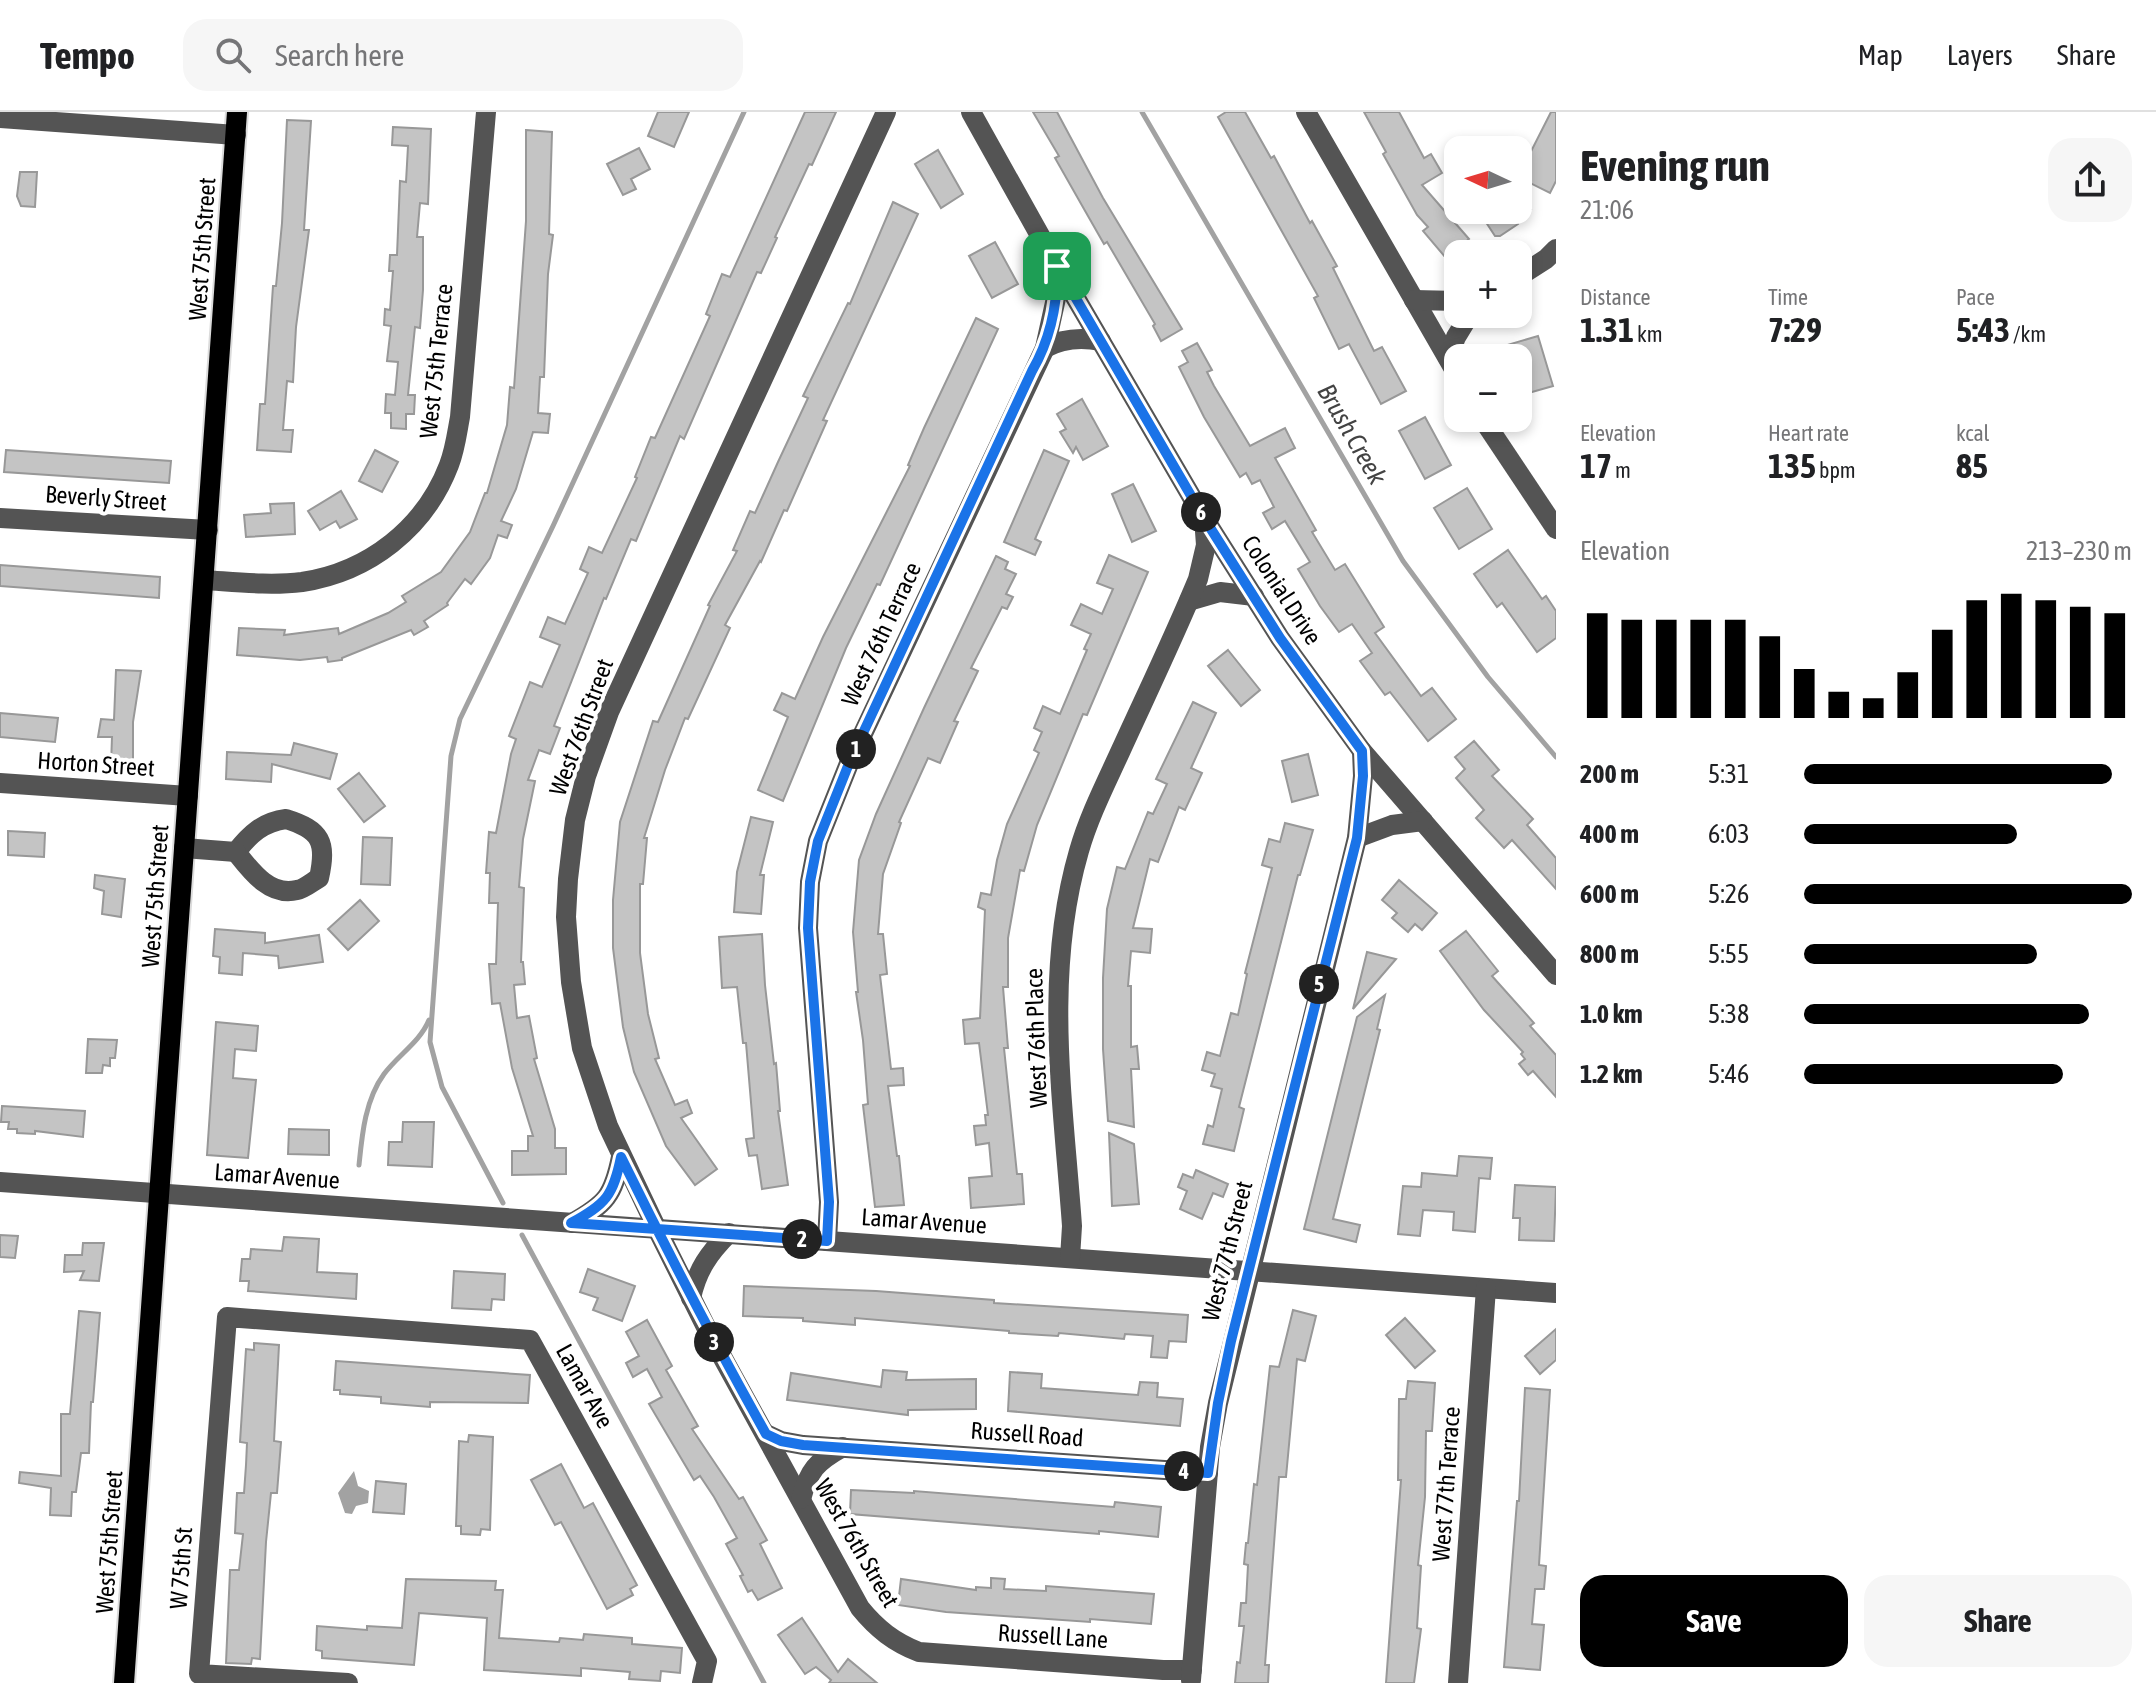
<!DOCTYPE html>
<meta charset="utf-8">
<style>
:root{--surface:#fff;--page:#f6f6f6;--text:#202124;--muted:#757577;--line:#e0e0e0;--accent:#000}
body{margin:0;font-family:"Asap Condensed",sans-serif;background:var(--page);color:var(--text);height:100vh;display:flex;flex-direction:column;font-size:30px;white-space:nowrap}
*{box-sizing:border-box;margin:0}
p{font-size:26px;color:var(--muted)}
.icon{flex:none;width:44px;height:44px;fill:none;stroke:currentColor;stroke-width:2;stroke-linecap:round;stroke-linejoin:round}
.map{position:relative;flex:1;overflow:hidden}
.side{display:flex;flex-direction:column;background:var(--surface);width:600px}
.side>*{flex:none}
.needle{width:52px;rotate:274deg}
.controls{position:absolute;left:1444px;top:24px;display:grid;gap:16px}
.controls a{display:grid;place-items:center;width:88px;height:88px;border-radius:16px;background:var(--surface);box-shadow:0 4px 12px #0003;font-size:40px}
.pin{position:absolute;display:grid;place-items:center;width:68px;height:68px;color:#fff;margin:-34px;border-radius:16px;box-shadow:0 4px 12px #0006}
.km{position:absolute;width:40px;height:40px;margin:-20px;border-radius:50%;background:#222;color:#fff;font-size:22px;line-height:40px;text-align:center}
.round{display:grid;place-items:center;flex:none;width:84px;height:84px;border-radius:24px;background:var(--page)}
.headline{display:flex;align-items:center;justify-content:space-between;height:136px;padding:0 24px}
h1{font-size:44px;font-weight:700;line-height:60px}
.figures{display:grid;grid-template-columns:repeat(3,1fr);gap:12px;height:136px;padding:8px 24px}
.figures div{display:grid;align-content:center}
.figures b{font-size:34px;font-weight:700}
.figures small{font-size:22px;font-weight:400}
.figures p{font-size:22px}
.chart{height:224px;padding:16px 24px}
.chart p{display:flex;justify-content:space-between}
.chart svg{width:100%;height:144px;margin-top:8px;stroke:var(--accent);stroke-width:6}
.cta{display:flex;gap:16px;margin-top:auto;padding:16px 24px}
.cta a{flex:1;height:92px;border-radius:24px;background:var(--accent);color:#fff;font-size:32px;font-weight:700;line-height:92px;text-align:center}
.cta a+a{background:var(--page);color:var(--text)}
ul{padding:0 24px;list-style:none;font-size:26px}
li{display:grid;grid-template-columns:128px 96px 1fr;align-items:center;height:60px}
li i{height:20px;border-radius:10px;background:var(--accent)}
header{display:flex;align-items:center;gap:48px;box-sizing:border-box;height:112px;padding:0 40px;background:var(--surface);border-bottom:2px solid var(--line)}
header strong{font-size:38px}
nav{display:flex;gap:44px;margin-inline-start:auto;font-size:28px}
.search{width:560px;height:72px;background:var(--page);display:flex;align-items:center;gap:20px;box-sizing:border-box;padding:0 28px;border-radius:24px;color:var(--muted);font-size:30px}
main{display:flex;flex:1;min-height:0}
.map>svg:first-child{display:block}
</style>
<header>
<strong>Tempo</strong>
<div class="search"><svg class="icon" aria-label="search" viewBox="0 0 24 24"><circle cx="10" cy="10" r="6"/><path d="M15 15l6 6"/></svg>Search here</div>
<nav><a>Map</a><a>Layers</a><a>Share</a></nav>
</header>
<main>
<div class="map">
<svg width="1556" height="1571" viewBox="0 0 1556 1571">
<rect width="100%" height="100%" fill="#fff"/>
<path fill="#a2a2a2" d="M354,1359L358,1374L369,1379L368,1391L356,1394L352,1402L345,1401L338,1381Z"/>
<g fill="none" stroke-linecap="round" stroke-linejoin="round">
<g stroke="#a2a2a2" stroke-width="5">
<path d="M1142,0L1403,449L1488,565L1556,645"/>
<path d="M359,1053C362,1023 365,988 384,962C398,943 420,930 429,908"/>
<path d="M503,1091L442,975L430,930L451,644L460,607L553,414L744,0"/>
<path d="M522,1123L764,1571"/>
</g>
</g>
<g fill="#c4c4c4" stroke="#989898" stroke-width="2">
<path d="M658,0H689L674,35L648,24Z"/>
<path d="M805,0H836L812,53L809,52L775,125L777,126L761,161L757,160L684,327L680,324L636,429L631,427L606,487L604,486L554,614L560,616L550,642L539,638L528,668L535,669L523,727L519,775L524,776L521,850H523L525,872L514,873L517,906L529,904L537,946L534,947L555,1017V1036H566V1062L512,1063V1039H528V1024H533L512,956L500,891L492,892L489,852H496L498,791H489L490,761H486L489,720L496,721L511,642L516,627L509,624L530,570L542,575L560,533L540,525L548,505L565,512L588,461L580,457L589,435L602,441L637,366L635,365L651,325L655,326L710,204L706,202L722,162L730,165Z"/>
<path d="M1033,0H1057L1103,86L1182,217L1161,229L1153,214L1155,212L1107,130L1104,132L1084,97L1055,46L1059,44Z"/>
<path d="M1226,0H1245L1271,46L1274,44L1310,111L1312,109L1337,154L1333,156L1374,239L1382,235L1406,279L1381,292L1349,232L1339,237L1314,186L1318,184L1218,5Z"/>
<path d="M1364,0H1399L1424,46L1431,42L1442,61L1422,73L1469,127L1446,146L1423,119L1428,115L1417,103L1383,42L1386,40Z"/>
<path d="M1551,0H1556V69L1550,81L1518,65Z"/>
<path d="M287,8L311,9L304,118H309L296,215L293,270L287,269L283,318H293L291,340L257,338L260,292H265L273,174H276L282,111Z"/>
<path d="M393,15L431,17L428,92L420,91L417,125H423V178L420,216L415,215L408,283H415L414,302H406V317L391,316V301H385L386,282L395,283L398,250L387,249L391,214L384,213L385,197L390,198L393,159H389L390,143H397L400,69L406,70L408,34L392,33Z"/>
<path d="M526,18L552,20L549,122L553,123L548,162L544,265H540L538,301L550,302L548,321L533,320L516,377L501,409L512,413L507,426L498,423L490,446L471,472L465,467L447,491L448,493L424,509L428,515L414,523L411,518L342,546V548L328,550L327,545L300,548L237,543L239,516L285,518L284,523L338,516L339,522L388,501L406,490L402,484L441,460L470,420L485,381H487L507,313L510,275L514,276L526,109Z"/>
<path d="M639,36L650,57L631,67L636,77L623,83L607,52Z"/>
<path d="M938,38L963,82L941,96L915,52Z"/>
<path d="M20,60H37L35,95L21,94L17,84Z"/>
<path d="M893,90L918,102L823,308L827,309L787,399L784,398L761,450L760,449L725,513L730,516L688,607L685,606L665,658L644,726H647L643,772H640V841L648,902L659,946L655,947L675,993L687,988L692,1001L681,1006L717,1057L695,1073L666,1034L634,960L623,915L613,836V788L620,710L653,609L658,610L710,494L708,493L737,439L733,438L750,399L755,401L778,350L808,286L803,284L848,191L850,192Z"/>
<path d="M1478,98H1529L1515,107L1518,112L1500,124H1495Z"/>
<path d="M995,130L1018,172L992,186L969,144Z"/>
<path d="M976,206L998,217L880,473L877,472L846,536L783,689L758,678L788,605L774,598L782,581L795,587L823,525L910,354L908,353L924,316Z"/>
<path d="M1538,224L1553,274L1525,282L1521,267L1518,268V246H1477V242Z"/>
<path d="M1197,231L1212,258L1207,260L1214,274L1250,334L1285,316L1295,336L1275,346L1316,418L1312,420L1335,458L1345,452L1384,515L1375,521L1421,584L1432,576L1456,607L1428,629L1390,580L1385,583L1360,549L1372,541L1352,512L1339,520L1320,494L1298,457L1310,450L1285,409L1272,417L1263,401L1274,395L1260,368L1252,372L1246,361L1240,365L1204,305L1179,255L1188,250L1182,239Z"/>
<path d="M1082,287L1108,334L1083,348L1076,335L1073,341L1060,320L1066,317L1057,302Z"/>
<path d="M1425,305L1451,353L1425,367L1399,319Z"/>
<path d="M6,338L171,349L169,371L4,360Z"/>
<path d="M375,338L398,350L382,380L359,369Z"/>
<path d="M1044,338L1069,349L1035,427L1041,430L1035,443L1004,430Z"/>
<path d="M1133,372L1156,419L1132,430L1112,382Z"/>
<path d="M1467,376L1492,417L1459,437L1434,396Z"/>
<path d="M341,379L357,407L340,416L336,409L320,418L308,399Z"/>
<path d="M294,391L295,422L246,425L244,403L271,401L270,392Z"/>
<path d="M1508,438L1542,487L1546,484L1556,499V526L1537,540L1502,491L1497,495L1474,462Z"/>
<path d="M1109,443L1148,460L1087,603L1083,602L1037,713L1024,759L1020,758L1008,826V875H1003L1008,936H1004L1017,1062H1022L1024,1092L971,1096L969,1066L992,1064L989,1031L976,1033L974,1014L986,1013L985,1003H988L979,931L965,932L963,908L980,906L985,798L978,795L981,781L991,783L997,748L1007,712L1039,641L1034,638L1042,620L1034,616L1043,594L1060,602L1087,538L1084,537L1091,522L1071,513L1081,492L1102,502L1113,477L1097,471Z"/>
<path d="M996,444L1008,450L1005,457L1016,462L1006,482L1013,485L1007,497L1002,495L971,556L978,559L954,609L958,610L940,651L928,646L899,710L901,711L883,762L878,822H883L887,862L880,863L891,957L903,956L904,973L888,974L897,1044H899L904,1093L875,1095L863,993L868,992L863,928L856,880H858L853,820L859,748L876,702L924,596Z"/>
<path d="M0,453L160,465L159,486L0,474Z"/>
<path d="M1228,538L1260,578L1241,594L1208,554Z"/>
<path d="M116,558L141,559L133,610V654L111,653L112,625H98L101,607L114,608Z"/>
<path d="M1193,590L1216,601L1191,656L1202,661L1185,698L1179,695L1158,750L1150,747L1133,816L1152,817L1150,841L1131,839L1128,874H1131V935L1137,934L1139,957H1131L1134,1015L1108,1009L1103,937V866L1107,797L1117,755L1125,757L1148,700L1153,702L1167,672L1156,667Z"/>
<path d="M0,601L58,606L55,630L0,625Z"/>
<path d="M1474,629L1499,658L1492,664L1533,707L1527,713L1556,746V777L1512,728L1504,736L1476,706L1484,698L1456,666L1465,657L1455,645Z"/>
<path d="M294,631L337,642L330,667L272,652L271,670L226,667L227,640L291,643Z"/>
<path d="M1308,642L1318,683L1292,690L1282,649Z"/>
<path d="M359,661L385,694L364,710L338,677Z"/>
<path d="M751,705L773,710L760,763H764L761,802L734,800L737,760Z"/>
<path d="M1285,711L1313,718L1300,763H1298L1239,995L1244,997L1234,1039L1203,1032L1208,1013L1213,1015L1222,977L1211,974L1215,962L1202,958L1207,940L1220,944L1231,901L1238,903L1247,862L1245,861L1272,756L1262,753L1269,727L1280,730Z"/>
<path d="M8,719L45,721L44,745L8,743Z"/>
<path d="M363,725L392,726L390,773L361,772Z"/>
<path d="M95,763L125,767L121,805L102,802L104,779L94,776Z"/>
<path d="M1399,768L1437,801L1422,818L1415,812L1408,820L1392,806L1397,801L1382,788Z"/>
<path d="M360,788L379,809L348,838L328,817Z"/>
<path d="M215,817L265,821V831L319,823L323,850L279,856L278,844L243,841L242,863L219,861L220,845L213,844Z"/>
<path d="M1466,819L1498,859L1492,864L1534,911L1530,914L1556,943V985L1533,959L1528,963L1519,952L1525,947L1521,942L1523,940L1484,898L1440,839Z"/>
<path d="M762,822L765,873L774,952L776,951L780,999H778L788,1073L762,1077L757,1043L749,1044L746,1027L754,1026L746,931H743L737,875L722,876L719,825Z"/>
<path d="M1367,840L1396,847L1353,897Z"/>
<path d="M1385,883L1377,917L1380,918L1333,1107L1360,1113L1356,1130L1304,1117L1357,905Z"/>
<path d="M216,910L258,914L256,939L235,937L233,966L256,968L248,1046L207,1043Z"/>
<path d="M88,927L117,928L115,946H110V954L103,953L102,961H86Z"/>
<path d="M2,994L85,999L83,1025L35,1019V1022L17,1021V1017H8L9,1010H1Z"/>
<path d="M403,1010H434L432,1055L388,1053L389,1030H402Z"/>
<path d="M289,1017L329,1018V1043L288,1042Z"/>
<path d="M1109,1021L1134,1032L1139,1092L1112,1094Z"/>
<path d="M1459,1044L1492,1046L1490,1067L1479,1066L1475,1120L1453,1118L1454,1100L1423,1098L1420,1124L1398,1122L1403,1074L1421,1075L1422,1061L1457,1064Z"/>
<path d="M1196,1058L1228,1072L1223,1085L1213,1081L1202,1107L1180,1097L1187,1079L1178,1075L1183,1062L1193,1066Z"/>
<path d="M1515,1073L1556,1075L1554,1129L1519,1128L1520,1106H1513Z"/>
<path d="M0,1123L18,1124L15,1146L0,1145Z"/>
<path d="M284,1125L319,1127L317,1160L357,1162L356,1187L248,1179L249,1169H240L242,1147H250L251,1137L282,1139Z"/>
<path d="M83,1131H104L99,1169L80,1168L84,1159L64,1160L65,1143H82Z"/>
<path d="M588,1157L635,1174L622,1209L593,1198L598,1186L580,1180Z"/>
<path d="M454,1159L505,1162L504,1188L492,1187L491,1198L452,1196Z"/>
<path d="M744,1174L876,1179L994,1188V1191L1188,1203L1186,1230L1169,1229L1167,1246L1151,1245L1153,1224L1125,1222L1124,1227L1059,1221L1058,1224L1009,1221V1219L855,1206V1213L803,1209V1206L743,1204Z"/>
<path d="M1293,1198L1316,1204L1305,1249L1297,1247L1286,1365H1279L1265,1553H1269L1268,1571H1235L1237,1550L1240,1551L1244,1514H1239L1241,1491H1246L1248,1453L1244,1452L1246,1431H1248L1254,1372L1257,1373L1270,1254L1279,1255Z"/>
<path d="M79,1199L100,1201L93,1290H91L89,1341H81L76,1380H72L71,1404L50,1403L51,1376L19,1371L20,1360L61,1364V1302H70Z"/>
<path d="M1405,1206L1435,1239L1415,1256L1386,1223Z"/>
<path d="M647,1208L672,1254L666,1258L698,1314L692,1317L739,1387L743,1385L767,1428L760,1432L782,1476L758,1488L752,1478L748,1480L740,1464L743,1463L726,1432L737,1426L714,1385L700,1364L694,1368L649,1292L662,1285L647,1257L633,1265L626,1251L639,1244L626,1220Z"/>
<path d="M1556,1217V1248L1540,1262L1525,1244Z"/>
<path d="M254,1231L279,1233L274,1329L281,1330L277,1381H271L266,1430L260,1547L252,1546L251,1552L226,1551L230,1458H239L243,1422L235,1421L237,1381H244L246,1353L247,1331L240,1330L246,1237L254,1238Z"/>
<path d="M336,1249L530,1263L528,1291L430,1290V1295L381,1291V1285L340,1282V1278H334Z"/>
<path d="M883,1258L907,1260L906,1268L976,1267V1297L908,1298V1303L787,1288L791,1261L881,1275Z"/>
<path d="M1010,1260L1042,1262L1041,1276L1138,1283L1140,1270L1158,1271L1157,1285L1183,1287L1180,1314L1008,1299Z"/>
<path d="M1408,1269L1435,1271L1432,1319H1426L1425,1385L1418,1453L1421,1454L1417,1516L1421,1517L1414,1571H1386L1401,1368H1398L1399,1287H1406Z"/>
<path d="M1525,1276L1550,1278L1539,1453L1546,1454L1544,1477H1535L1532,1512L1544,1513L1540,1558L1504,1555L1517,1389H1519Z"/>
<path d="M469,1323L493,1325L490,1418L481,1417L480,1423L461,1422V1414H456L459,1329L468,1330Z"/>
<path d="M561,1352L584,1396L593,1391L637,1473L630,1477L633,1483L607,1497L561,1410L555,1413L531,1368Z"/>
<path d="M376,1369L406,1372L404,1402L373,1400Z"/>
<path d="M851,1378L914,1381V1379L1114,1395L1115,1390L1161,1395L1158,1425L1099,1419V1422L850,1402Z"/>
<path d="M991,1466L1005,1467L1004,1477L1046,1479V1474L1154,1482L1151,1512L1090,1507V1510L946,1500L898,1493L901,1467L976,1478V1475L991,1476Z"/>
<path d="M406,1467L496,1469L495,1478H503L499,1526L559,1530L560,1526L583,1528L584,1522L632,1526V1532L682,1536L680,1561L661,1559L660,1569L629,1567L630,1560L581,1556V1564L484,1558L487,1506L419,1501L414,1553L322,1546V1539L316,1538L317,1514L367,1518V1514L402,1516Z"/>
<path d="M802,1506L838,1560L848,1547L877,1571H829L831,1568L816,1555L805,1562L778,1523Z"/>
</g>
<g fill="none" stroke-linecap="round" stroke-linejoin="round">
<g stroke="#dbdbdb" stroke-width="24">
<path id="major" d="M124,1571L237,0"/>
</g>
<g stroke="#545454" stroke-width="20">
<path d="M886,0L609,600L586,664L575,708L568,767L566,805L571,870L582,936L608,1014L656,1115L708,1219L860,1496C877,1517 894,1530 919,1540L1163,1558H1192"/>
<path d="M971,0L1057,154L1204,406L1280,526L1362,639L1556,863"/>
<path d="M1306,0L1458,264"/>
<path d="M0,6L236,23"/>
<path d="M1518,165L1546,147L1556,137"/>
<path d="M1414,188L1458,189"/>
<path d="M1045,236C1063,226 1081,225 1101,229"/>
<path d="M1448,246L1456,225L1470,202"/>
<path d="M1482,306L1556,417"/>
<path d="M0,406L208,418"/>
<path d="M204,468C236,470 270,474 302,470C369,460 425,416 449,353C455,338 457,321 460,305L486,0"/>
<path d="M1189,489L1220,480L1254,484"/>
<path d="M0,671L188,684"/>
<path d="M286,707C321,718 327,730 319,766C312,770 304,777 297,778C270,785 251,759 236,740C250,722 263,710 286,707Z"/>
<path d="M1357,726L1392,713L1423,709"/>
<path d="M184,736L236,740"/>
<path d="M0,1070L1556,1181"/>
<path d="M572,1111C606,1092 613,1084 621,1045"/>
<path d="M827,1129L829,1090L808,816L810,770L818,729L850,649L1045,236L1058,177L1057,154"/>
<path d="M1070,1146L1072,1114C1063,987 1043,863 1079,739C1089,704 1106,671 1121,638C1147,581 1174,525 1198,467L1206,433L1204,406"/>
<path d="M691,1186C697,1158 709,1141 729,1121"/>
<path d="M766,1322L781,1329L803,1333L1208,1361"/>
<path d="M801,1387C809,1358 816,1350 843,1335"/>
<path d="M1191,1568L1210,1335L1218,1291L1357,726L1363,664L1362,639"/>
<path d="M348,1571L199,1562L227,1205L530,1228L707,1549L702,1571"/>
<path d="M1458,1571L1486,1176"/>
</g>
<use href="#major" stroke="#000" stroke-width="20"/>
</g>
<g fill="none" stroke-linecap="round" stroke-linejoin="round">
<g stroke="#fff" stroke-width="16">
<path id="route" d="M1057,154C1058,192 1051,226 1032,259L850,649L818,729L810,770L808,816L829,1090L827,1129L571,1111C606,1092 613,1084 621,1045C667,1139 715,1231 766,1322L781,1329L803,1333L1208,1361L1218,1291L1231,1229L1357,726L1363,664L1362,639L1280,526L1204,406L1057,154"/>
</g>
<use href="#route" stroke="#1a73e8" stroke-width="10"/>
</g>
<g text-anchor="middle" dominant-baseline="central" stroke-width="8" stroke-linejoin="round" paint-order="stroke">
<g font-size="24" fill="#000" stroke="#fff">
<text transform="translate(202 137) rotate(-86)">West 75th Street</text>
<text transform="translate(436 249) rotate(-84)">West 75th Terrace</text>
<text transform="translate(106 386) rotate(4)">Beverly Street</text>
<text transform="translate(1282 478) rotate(57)">Colonial Drive</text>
<text transform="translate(881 522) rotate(-65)">West 76th Terrace</text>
<text transform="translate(581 615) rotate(-70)">West 76th Street</text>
<text transform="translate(96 652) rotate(4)">Horton Street</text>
<text transform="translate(155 784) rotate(-86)">West 75th Street</text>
<text transform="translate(1036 926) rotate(-92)">West 76th Place</text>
<text transform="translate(277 1064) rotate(4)">Lamar Avenue</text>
<text transform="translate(924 1109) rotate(4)">Lamar Avenue</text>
<text transform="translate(1227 1139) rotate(-76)">West 77th Street</text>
<text transform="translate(585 1274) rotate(61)">Lamar Ave</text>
<text transform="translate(1027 1322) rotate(4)">Russell Road</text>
<text transform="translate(1446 1372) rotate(-86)">West 77th Terrace</text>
<text transform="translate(109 1430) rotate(-86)">West 75th Street</text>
<text transform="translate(857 1431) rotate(60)">West 76th Street</text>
<text transform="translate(181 1456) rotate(-86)">W 75th St</text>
<text transform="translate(1053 1524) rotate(4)">Russell Lane</text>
</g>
<g font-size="26" font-style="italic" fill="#434343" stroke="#fff">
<text transform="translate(1352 322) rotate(60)">Brush Creek</text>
</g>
</g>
</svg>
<div class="controls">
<a><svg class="needle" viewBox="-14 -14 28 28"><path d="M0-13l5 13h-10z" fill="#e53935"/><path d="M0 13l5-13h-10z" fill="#757577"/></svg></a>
<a>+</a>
<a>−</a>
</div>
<div class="pin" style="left:1057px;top:154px;background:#1e9e55"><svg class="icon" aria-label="arrive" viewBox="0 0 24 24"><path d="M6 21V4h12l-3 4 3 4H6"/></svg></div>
<b class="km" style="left:856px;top:637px">1</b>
<b class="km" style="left:802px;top:1127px">2</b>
<b class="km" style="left:714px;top:1230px">3</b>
<b class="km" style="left:1184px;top:1359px">4</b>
<b class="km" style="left:1319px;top:872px">5</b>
<b class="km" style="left:1201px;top:400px">6</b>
</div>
<section class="side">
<div class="headline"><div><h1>Evening run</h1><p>21:06</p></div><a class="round"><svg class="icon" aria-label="share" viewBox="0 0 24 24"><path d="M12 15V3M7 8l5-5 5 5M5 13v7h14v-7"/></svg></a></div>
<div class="figures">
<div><p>Distance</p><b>1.31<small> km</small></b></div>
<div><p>Time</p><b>7:29</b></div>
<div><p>Pace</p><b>5:43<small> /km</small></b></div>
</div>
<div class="figures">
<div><p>Elevation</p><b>17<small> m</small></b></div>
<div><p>Heart rate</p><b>135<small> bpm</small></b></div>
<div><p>kcal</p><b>85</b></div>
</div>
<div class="chart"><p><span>Elevation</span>213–230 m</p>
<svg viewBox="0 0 160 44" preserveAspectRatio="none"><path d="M5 44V12M15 44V14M25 44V14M35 44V14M45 44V14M55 44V19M65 44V29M75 44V36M85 44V38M95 44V30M105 44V17M115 44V8M125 44V6M135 44V8M145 44V10M155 44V12"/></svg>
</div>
<ul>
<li><b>200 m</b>5:31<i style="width:94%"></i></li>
<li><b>400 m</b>6:03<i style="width:65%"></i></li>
<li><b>600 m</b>5:26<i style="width:100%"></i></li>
<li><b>800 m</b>5:55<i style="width:71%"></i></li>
<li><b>1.0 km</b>5:38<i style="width:87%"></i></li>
<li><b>1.2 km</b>5:46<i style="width:79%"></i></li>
</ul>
<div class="cta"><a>Save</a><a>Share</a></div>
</section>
</main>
